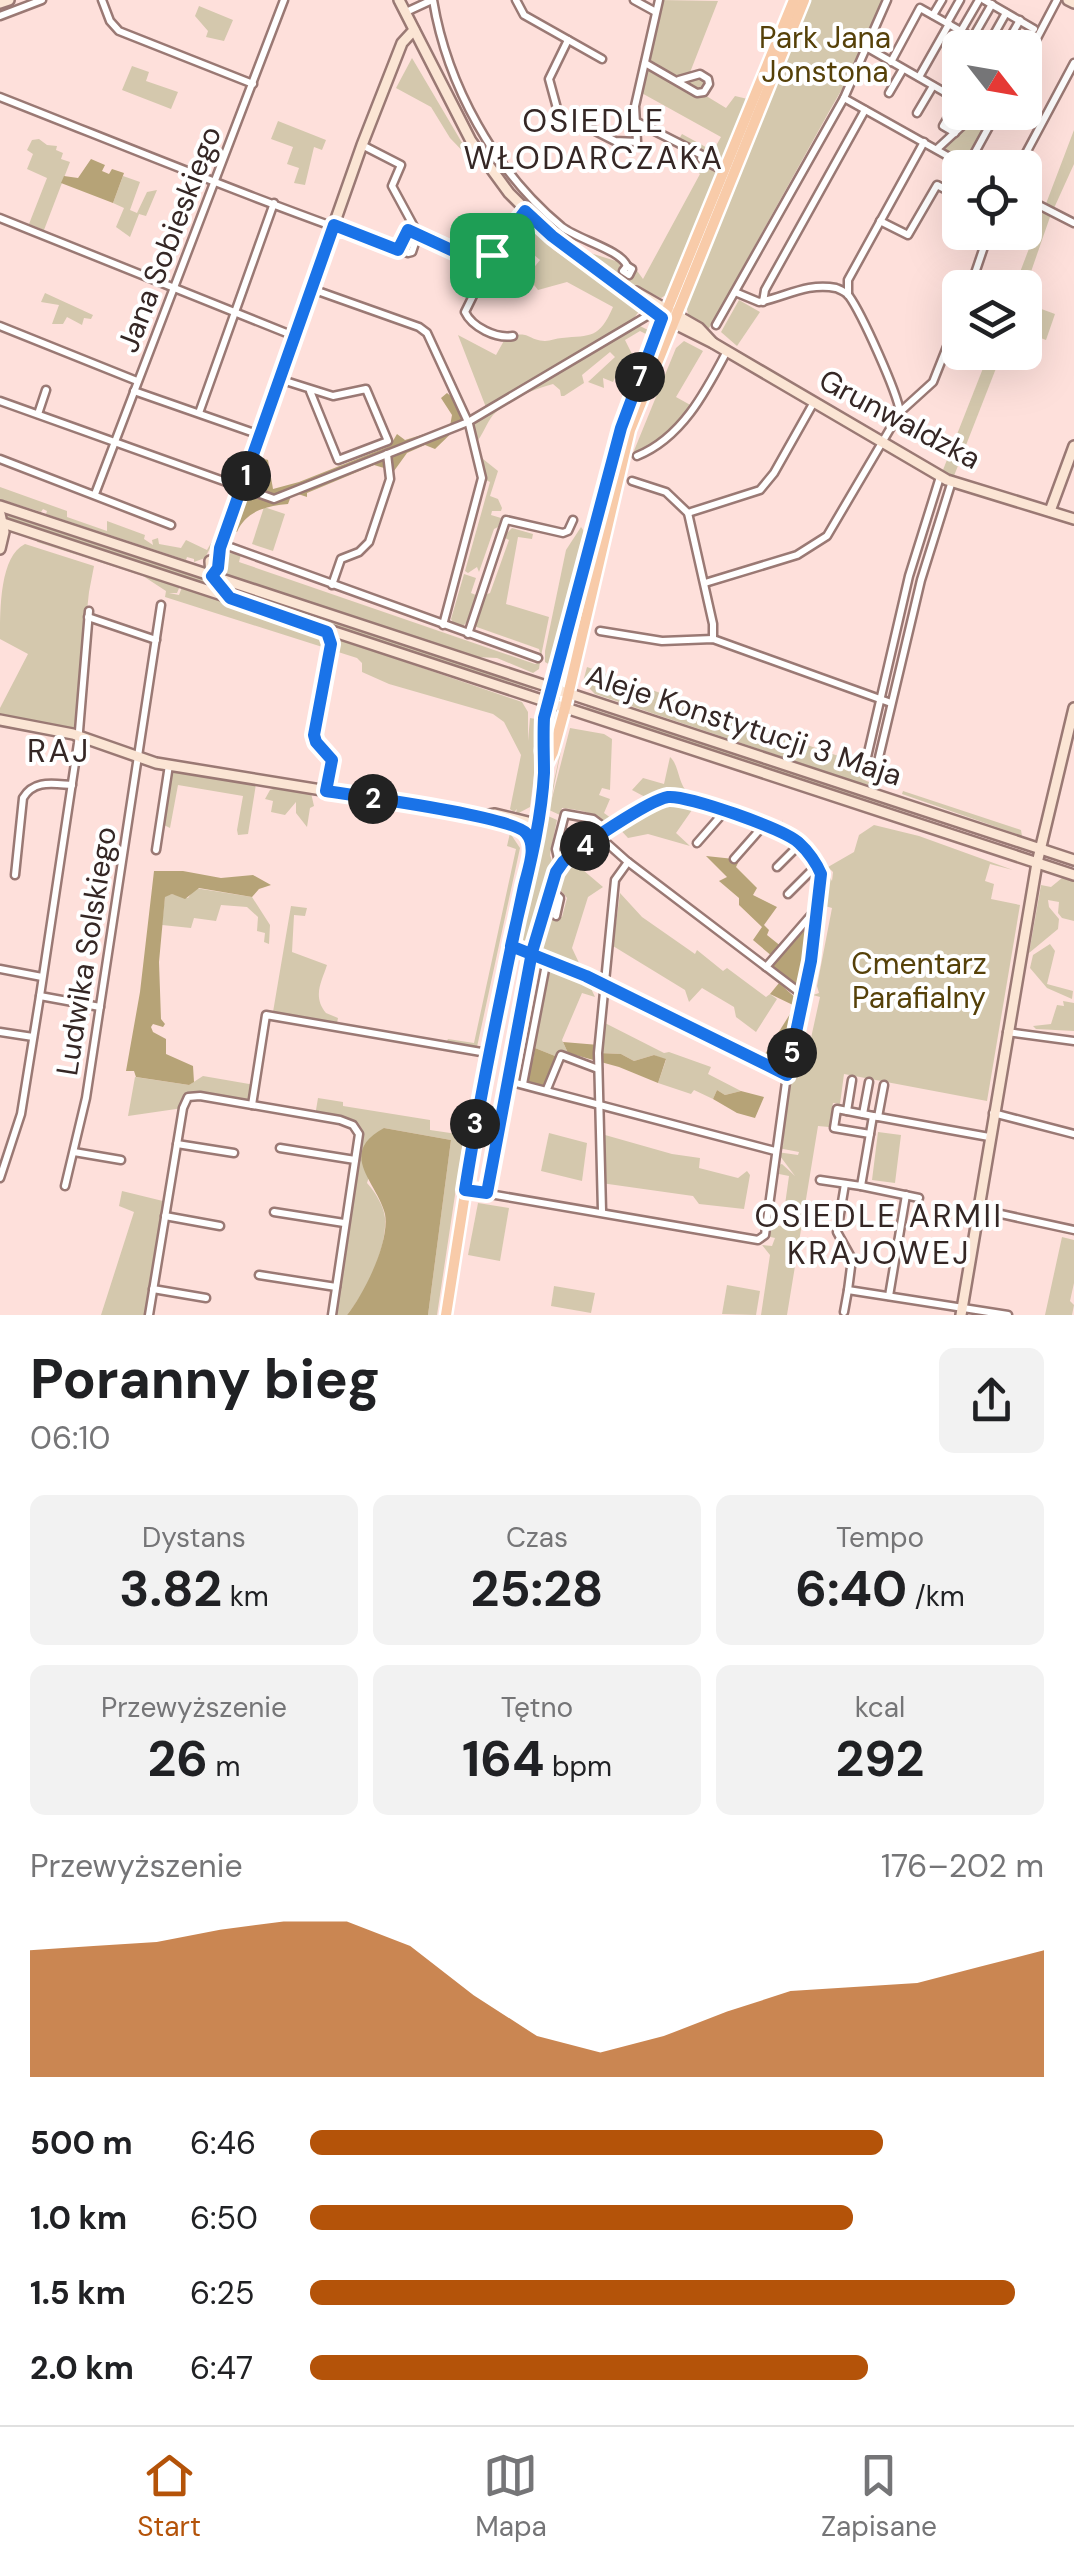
<!DOCTYPE html>
<html lang="pl">
<meta charset="utf-8">
<style>
:root{--surface:#fff;--page:#f2f2f2;--text:#202124;--muted:#757577;--line:#e0e0e0;--accent:#b45309}
body{margin:0;font-family:"DM Sans",sans-serif;background:var(--page);color:var(--text);height:100vh;display:flex;flex-direction:column;font-size:38px;white-space:nowrap}
*{box-sizing:border-box;margin:0}
p{font-size:32px;color:var(--muted)}
.icon{flex:none;width:55px;height:55px;fill:none;stroke:currentColor;stroke-width:2;stroke-linecap:round;stroke-linejoin:round}
.map{position:relative;height:1315px;overflow:hidden}
.side{display:flex;flex-direction:column;background:var(--surface);flex:1}
.side>*{flex:none}
.needle{width:65px;rotate:121deg}
.controls{position:absolute;left:942px;top:30px;display:grid;gap:20px}
.controls a{display:grid;place-items:center;width:100px;height:100px;border-radius:15px;background:var(--surface);box-shadow:0 10px 40px #0002;font-size:50px}
.pin{position:absolute;display:grid;place-items:center;width:85px;height:85px;color:#fff;margin:-42px;border-radius:20px;box-shadow:0 5px 15px #0006}
.km{position:absolute;width:50px;height:50px;margin:-25px;border-radius:50%;background:#222;color:#fff;font-size:28px;line-height:50px;text-align:center}
.round{display:grid;place-items:center;flex:none;width:105px;height:105px;border-radius:15px;background:var(--page)}
.overview{display:flex;align-items:center;justify-content:space-between;height:170px;padding:0 30px}
h1{font-size:55px;font-weight:700;line-height:75px}
.figures{display:grid;grid-template-columns:repeat(3,1fr);gap:15px;height:170px;padding:10px 30px}
.figures div{display:grid;align-content:center;border-radius:15px;background:var(--page);text-align:center}
.figures b{font-size:50px;font-weight:700}
.figures small{font-size:28px;font-weight:400}
.figures p{font-size:28px}
.chart{height:280px;padding:20px 30px}
.chart p{display:flex;justify-content:space-between}
.chart svg{width:100%;height:180px;margin-top:10px;fill:var(--accent);opacity:.7}
ul{padding:0 30px;list-style:none;font-size:32px}
li{display:grid;grid-template-columns:160px 120px 1fr;align-items:center;height:75px}
li i{height:25px;border-radius:12px;background:var(--accent)}
.tabs{display:flex;justify-content:space-around;align-items:center;height:140px;border-top:2px solid var(--line);background:var(--surface);font-size:28px;color:var(--muted)}
.tabs a{display:grid;justify-items:center;gap:5px}
.tabs .current{color:var(--accent)}
.map>svg:first-child{display:block}
</style>
<div class="map">
<svg width="1074" height="1315" viewBox="0 0 1074 1315">
<rect width="100%" height="100%" fill="#fee0db"/>
<g fill="#d4c8ad">
<path d="M659,0L718,1L689,75L708,79L703,94L726,108L735,96L752,100L666,295L661,298L613,275L585,255L587,252L619,262L622,274L626,277L632,275L635,268L643,279L700,174L695,170L703,152L679,139L682,134L713,151L721,137L638,91Z"/>
<path d="M808,0H887L849,86L845,84L830,110L708,330L688,315L686,303Z"/>
<path d="M199,6L233,20L224,41L206,37L208,31L195,16Z"/>
<path d="M412,58L474,163L450,138L431,107L396,88Z"/>
<path d="M132,66L149,72L146,81L178,92L171,109L122,90Z"/>
<path d="M977,113H996L967,165L938,149Z"/>
<path d="M278,121L326,140L322,150L314,147L305,185L294,183L299,168L287,164L293,147L271,139Z"/>
<path d="M1074,130V164L1050,217L1025,289L1014,288Z"/>
<path d="M39,139L47,145L57,146L56,150L63,153L61,159L70,162L44,230L29,224L47,178L27,169L33,154L27,150L32,140Z"/>
<path d="M123,176L140,182L130,210L137,213L147,192L157,190L146,216L139,214L130,237L116,227L124,208L113,203Z"/>
<path d="M525,223L554,250L640,310L634,318L637,321L634,323L648,330L646,334L640,331L625,340L632,354L624,377L617,374L613,382L603,378L604,388L588,382L615,357L610,352L582,375L584,383L564,396H561L560,390L553,384C534,389 507,400 493,415C486,424 483,435 475,444L468,422L487,410L458,335L496,355L506,337C531,330 525,339 545,341C551,341 556,338 562,338C591,335 599,339 613,307L567,282L538,290L527,276L540,260L521,244L505,261L500,258Z"/>
<path d="M45,293L93,315L91,319L84,318L82,325L67,317L63,324H52L59,305L41,302Z"/>
<path d="M739,300L760,312L737,346L721,332Z"/>
<path d="M1025,303L1055,314L1046,340L1025,332Z"/>
<path d="M684,341L703,351L676,397L694,407C676,428 657,448 631,458L676,348Z"/>
<path d="M989,353H1002L952,481L941,475Z"/>
<path d="M478,455L498,471L490,496L498,499L502,508L501,511H492L491,515L501,518L498,527L494,529L479,572L477,567L468,573L465,571L490,482L482,478Z"/>
<path d="M0,487L67,511V517L107,531V521L145,535L144,539L153,545L152,540L158,538L159,544L181,548L186,540L207,550L221,526L205,558L194,562V559L187,557L186,560L46,514L47,511L43,509L41,512L0,499Z"/>
<path d="M264,507L285,514L273,551L252,544Z"/>
<path d="M0,509L533,686L532,689L231,595L0,516Z"/>
<path d="M581,527L588,537L552,666L545,662V651L566,550Z"/>
<path d="M512,528L533,534L532,539L518,537L506,604L549,617L541,656L539,649L471,625L479,597L490,593L509,540L503,537Z"/>
<path d="M37,540L180,586L177,593H169L179,595L182,587L323,635L333,644L341,640L522,702L528,712V741L530,718L541,720L530,807L515,815L517,809L514,812L510,809L521,755L504,722L493,714L389,684L362,672V663L357,658L165,597L166,591L143,576L37,542Z"/>
<path d="M25,544L94,566L89,592L74,730L0,717V708L28,654L0,639C0,608 0,556 25,544Z"/>
<path d="M229,553L241,554L239,562L535,664L540,662L539,669L533,673L497,658L477,657L229,576L222,567L223,559Z"/>
<path d="M464,574L476,578L471,593L476,595L468,621L462,627L454,624L451,619Z"/>
<path d="M587,667L861,764L867,757L862,779L880,787L860,783L595,694L583,682Z"/>
<path d="M587,707L1019,846L1018,848L586,710Z"/>
<path d="M566,726L550,806L570,728L604,734L612,739L610,790L602,788L599,795L610,799L604,813L615,821L608,825C594,812 581,810 562,808L560,815L549,810L548,816L557,820L550,855L554,867L549,872L531,939L526,944L519,941Z"/>
<path d="M670,757C680,766 677,783 689,794L781,825L783,819L781,827L675,788L660,790L647,798L632,790L643,778L664,784Z"/>
<path d="M177,771L256,784L248,834L238,835L237,830L243,796L178,785L170,828L164,825L172,773Z"/>
<path d="M277,788L311,793L314,806L310,808L307,827L296,813V802L285,815L271,812L273,801L265,799L270,790Z"/>
<path d="M903,791L1021,830L1022,836L902,794Z"/>
<path d="M662,799L685,802L688,810H692L676,833L690,846L648,834L628,838L617,826Z"/>
<path d="M874,825L919,836L1013,870L990,864L985,881L994,884L991,899L1020,905L987,1101L844,1074L840,1104L833,1103L829,1127L818,1126L787,1315H761L770,1255L762,1245L772,1246L775,1238L766,1236V1225L782,1226L789,1176L779,1174L780,1168L776,1166L782,1164L795,1176L777,1152L798,1155L799,1152L778,1148L783,1146L787,1075L760,1062L765,1054L790,1067L804,1070L820,997L813,995L819,993L817,986L832,908L825,906L821,916L826,870L832,881L833,872L828,867L854,852L859,835Z"/>
<path d="M510,833L520,848L477,1047L446,1043L448,1039L474,1043L516,849L507,846Z"/>
<path d="M596,844L601,846L583,870L603,887L588,897L572,948L595,997L582,993L562,1040L568,1053L560,1050L555,1056L535,1048L537,1034L531,1033L547,960L532,952L544,913L562,917L567,898L558,887C564,866 578,856 596,844Z"/>
<path d="M1062,878L1074,880V921L1062,918L1058,913L1059,902L1048,900L1049,907L1059,919L1058,929L1029,953L1041,885L1051,887Z"/>
<path d="M195,888L252,897L270,925L269,944L264,942L265,933L257,931L258,917L247,907L221,905L216,921L194,918L191,928L162,925L165,896L172,894L188,898Z"/>
<path d="M620,893L642,917L695,954L697,950L723,971L727,968L766,997L770,994L777,999L756,1032L736,1017L734,1007L702,988L689,1002L685,990L613,946Z"/>
<path d="M291,906L307,908L305,916L294,915L292,952L327,965C322,981 312,996 326,1013L338,1018L337,1023L273,1012Z"/>
<path d="M1050,944L1055,951L1047,984L1073,991L1072,999L1047,988L1030,968L1033,955Z"/>
<path d="M1063,1001L1074,1003V1031L1036,1029L1033,1026L1051,1024L1057,1005L1064,1006Z"/>
<path d="M601,1021L664,1053L669,1052L711,1067L708,1074L741,1091L725,1095L717,1090L713,1099L694,1090L691,1094L658,1083L666,1060L654,1055L634,1061L621,1054L598,1053Z"/>
<path d="M203,1076L255,1085L252,1105L192,1096L183,1108L128,1116L135,1077L189,1085Z"/>
<path d="M318,1098L343,1102V1106L430,1120V1130L464,1135L437,1315H428L451,1140L384,1128L367,1183C375,1192 384,1206 385,1218C387,1250 366,1292 347,1315H332L359,1134L353,1125L315,1116Z"/>
<path d="M878,1132L901,1135L895,1183L872,1180Z"/>
<path d="M549,1133L587,1143L582,1181L541,1171Z"/>
<path d="M598,1133L672,1154L700,1158L699,1168L738,1178L747,1171L750,1175L744,1209L699,1204L693,1196L601,1183Z"/>
<path d="M122,1191L167,1202L149,1315H101L134,1212L119,1206Z"/>
<path d="M478,1203L509,1208L500,1261L468,1255Z"/>
<path d="M1062,1237L1074,1240V1283L1070,1301L1074,1305L1072,1315H1045Z"/>
<path d="M727,1285L760,1291L756,1315L722,1314Z"/>
<path d="M554,1286L595,1293L591,1313L551,1306Z"/>
</g>
<g fill="#b6a377">
<path d="M91,159L105,165L102,171L109,174L112,169L124,173L113,203L61,183L64,176L78,178Z"/>
<path d="M447,393L452,397L464,421L435,449L425,445L407,453L394,471L374,465L307,493V497L298,494L291,496L288,504C266,506 246,511 237,532L233,530L262,458L268,460L273,489L299,482L390,446L397,434L405,440L450,426L452,415L441,398Z"/>
<path d="M706,856L734,859L738,863L736,867L757,888L753,895L777,907L764,925L769,930L767,935L782,947L819,907L789,1067L765,1054L795,1006L770,994L779,983L798,1000L802,994L766,967L773,957L753,940L762,927L739,905V898L719,881L727,877Z"/>
<path d="M154,871H183L221,878L253,875L271,885L259,889L252,897L199,888L185,899L172,894L165,897L159,962L161,1019L165,1024L163,1027L153,1024L151,1027L153,1032L166,1039V1054L193,1066L194,1082L189,1085L136,1077L134,1071H126L140,992Z"/>
<path d="M563,1042L599,1045V1053L621,1054L634,1061L654,1055L666,1059L658,1083L619,1067L568,1053Z"/>
<path d="M535,1048L555,1056L560,1050L546,1086L510,1079L513,1071H525L533,1059Z"/>
<path d="M717,1090L725,1095L741,1091L764,1097L755,1118L737,1113L713,1099Z"/>
<path d="M384,1128L451,1140L428,1315H347C364,1294 390,1242 385,1214C378,1183 336,1154 384,1128Z"/>
</g>
<g fill="none" stroke-linecap="round" stroke-linejoin="round">
<g stroke="#9a7974" stroke-width="11">
<g id="street">
<path d="M102,0L110,21L119,31L253,84"/>
<path d="M433,0C447,85 495,172 562,227C579,240 621,250 627,266"/>
<path d="M516,0L524,15L602,59"/>
<path d="M634,0L654,11"/>
<path d="M984,0L1034,29"/>
<path d="M406,12L432,0"/>
<path d="M933,15L942,0"/>
<path d="M0,16L42,0"/>
<path d="M947,23L960,0"/>
<path d="M961,31L979,0"/>
<path d="M973,37L992,4"/>
<path d="M568,40L549,79L558,112L615,141L637,142L635,106L659,0"/>
<path d="M988,45L1006,13"/>
<path d="M866,47L960,101"/>
<path d="M1004,48L1020,20"/>
<path d="M1025,61L1057,0"/>
<path d="M891,62L920,8L991,48"/>
<path d="M645,63L697,93L704,92L709,84L708,79L700,74L679,80"/>
<path d="M919,77L949,24"/>
<path d="M945,92L960,66"/>
<path d="M889,93L903,69"/>
<path d="M0,97C135,150 270,206 408,253L412,252L418,234L406,231L398,250"/>
<path d="M844,98L969,168"/>
<path d="M917,113L933,86"/>
<path d="M635,121L702,155L701,159L719,168"/>
<path d="M955,133L943,126L958,100"/>
<path d="M362,145L401,165L392,186L418,234L486,266"/>
<path d="M937,149L977,112"/>
<path d="M967,167L997,112"/>
<path d="M1018,168L1074,63"/>
<path d="M1025,198L1074,223"/>
<path d="M0,218L294,336"/>
<path d="M880,221L908,235L937,185L960,197"/>
<path d="M627,266L632,269L629,275L623,271Z"/>
<path d="M970,288L989,232"/>
<path d="M312,289L419,327L427,333L469,424L482,478L443,625"/>
<path d="M735,292L759,302C785,297 808,282 836,288C841,290 845,291 849,296C862,314 897,392 900,412"/>
<path d="M848,295V280L924,142"/>
<path d="M763,302L765,290L865,110"/>
<path d="M716,325L844,98L887,0"/>
<path d="M0,326L137,381"/>
<path d="M513,336C496,339 472,327 465,312L497,247L525,211"/>
<path d="M279,379L333,396L366,389L388,441L338,460L310,391"/>
<path d="M134,391L260,435"/>
<path d="M0,401L274,499L468,422L647,316"/>
<path d="M199,413L274,203"/>
<path d="M38,414L46,390"/>
<path d="M637,456C682,438 706,391 727,351"/>
<path d="M0,459L171,525"/>
<path d="M632,481L666,492L688,513L713,624V639"/>
<path d="M95,494L284,0"/>
<path d="M688,513L760,490L774,473L814,402"/>
<path d="M222,544L538,658"/>
<path d="M705,583L797,555L827,536L900,412L933,382L960,314"/>
<path d="M332,585L341,559L359,552L369,542L390,479L387,454"/>
<path d="M88,617L156,640"/>
<path d="M325,629L331,644L314,735L316,741L333,760L326,791"/>
<path d="M600,631L662,641L713,639L891,703"/>
<path d="M468,634L506,520L563,533L568,531L573,520"/>
<path d="M867,757L909,576L940,477"/>
<path d="M876,770L921,580L952,481"/>
<path d="M600,837L628,862L803,995"/>
<path d="M697,843L725,811"/>
<path d="M156,850L169,765"/>
<path d="M734,859L764,825"/>
<path d="M560,867L556,849L565,814L593,819L609,831"/>
<path d="M777,867L800,844"/>
<path d="M15,875L23,798C34,779 54,784 72,785"/>
<path d="M551,889L560,898L556,916"/>
<path d="M788,894L817,865"/>
<path d="M511,946L567,968L787,1075"/>
<path d="M766,967L818,907"/>
<path d="M0,969L42,977"/>
<path d="M40,996L100,1007"/>
<path d="M0,1032L33,1037"/>
<path d="M1007,1032L1074,1041"/>
<path d="M508,1081L775,1151"/>
<path d="M523,1084L547,959"/>
<path d="M547,1089L561,1055L598,1069"/>
<path d="M252,1105L266,1015L487,1053"/>
<path d="M847,1111L852,1080"/>
<path d="M993,1113L1074,1134"/>
<path d="M863,1114L869,1082"/>
<path d="M878,1117L884,1085"/>
<path d="M870,1134L834,1128L837,1109L873,1116"/>
<path d="M177,1144L234,1153"/>
<path d="M280,1148L355,1160"/>
<path d="M74,1152L121,1160"/>
<path d="M0,1178L21,1114L40,996L78,743L89,611"/>
<path d="M820,1180L861,1186L873,1116L989,1137"/>
<path d="M845,1184L837,1232L852,1259L848,1290L1008,1315"/>
<path d="M65,1186L86,1098L161,605"/>
<path d="M861,1186L919,1198"/>
<path d="M466,1190L758,1240L765,1235L787,1075L811,961L820,870L798,841L786,834L727,812L670,797L651,803L563,863L556,872L532,952L487,1193"/>
<path d="M978,1209L1074,1230"/>
<path d="M602,1211L598,1053L615,880L628,862"/>
<path d="M274,1212L344,1223"/>
<path d="M165,1216L220,1226"/>
<path d="M259,1275L336,1287"/>
<path d="M153,1289L206,1298"/>
<path d="M889,1296L906,1195"/>
<path d="M844,1312L848,1290"/>
<path d="M149,1315L183,1108L188,1097L200,1096L340,1120L353,1125L359,1134L332,1315"/>
</g>
</g>
<g stroke="#9a7974" stroke-width="14">
<g id="secondary">
<path d="M399,0L471,141L509,193L552,236L663,318L713,343L947,480L1074,519"/>
<path d="M1068,0L1074,3"/>
<path d="M0,3L9,0"/>
<path d="M636,292L699,328L713,343"/>
<path d="M0,506L1074,860"/>
<path d="M1050,511L1074,446"/>
<path d="M0,514L4,532L0,549"/>
<path d="M0,522L1074,875"/>
<path d="M210,561L211,576L228,596"/>
<path d="M210,576L218,568L220,548L362,145L402,43L414,30"/>
<path d="M0,720L73,734L156,763L481,816L517,826L536,824"/>
<path d="M484,816L495,814L532,823"/>
<path d="M961,1315L1037,863L1074,708"/>
</g>
</g>
<g stroke="#fff" stroke-width="15">
<g id="primary">
<path d="M544,771L553,752L565,708L630,430L804,0"/>
<path d="M446,1315L487,1053L533,847L544,772L541,751L545,718L630,400L794,0"/>
</g>
</g>
<use href="#street" stroke="#fff" stroke-width="6"/>
<use href="#secondary" stroke="#fbe5d4" stroke-width="9"/>
<use href="#primary" stroke="#f8cba9" stroke-width="10"/>
</g>
<g fill="none" stroke-linecap="round" stroke-linejoin="round">
<g stroke="#fff" stroke-width="20">
<path id="route" d="M492,255L486,266L408,230L398,250L334,225L220,548L218,568L212,576L230,598L327,632L331,644L314,735L316,742L332,760L326,791C358,796 511,816 526,833C539,848 526,873 523,891C502,991 481,1089 465,1190L487,1193L532,952L556,872L563,862C578,848 649,800 668,797C687,795 785,829 799,843C808,851 817,864 821,874L811,961L787,1075L586,976L511,946C523,890 541,831 544,773C544,755 543,737 544,718L621,428L662,318L552,236L525,211L492,255"/>
</g>
<use href="#route" stroke="#1a73e8" stroke-width="12"/>
</g>
<g text-anchor="middle" dominant-baseline="central" stroke-width="8" stroke-linejoin="round" paint-order="stroke">
<g font-size="30" fill="#564109" stroke="#fff">
<text x="825" y="37">Park Jana<tspan x="825" dy="34">Jonstona</tspan></text>
<text x="919" y="963">Cmentarz<tspan x="919" dy="34">Parafialny</tspan></text>
</g>
<g font-size="30" fill="#352725" stroke="#fff">
<text transform="translate(169 239) rotate(-69)">Jana Sobieskiego</text>
<text transform="translate(900 419) rotate(28)">Grunwaldzka</text>
<text transform="translate(744 725) rotate(18)">Aleje Konstytucji 3 Maja</text>
<text transform="translate(86 951) rotate(-81)">Ludwika Solskiego</text>
</g>
<g font-size="32" letter-spacing="2.5" fill="#352725" stroke="#fff">
<text x="594" y="121">OSIEDLE<tspan x="594" dy="37">WŁODARCZAKA</tspan></text>
<text x="59" y="751">RAJ</text>
<text x="879" y="1216">OSIEDLE ARMII<tspan x="879" dy="37">KRAJOWEJ</tspan></text>
</g>
</g>
</svg>
<div class="controls">
<a><svg class="needle" viewBox="-14 -14 28 28"><path d="M0-13l5 13h-10z" fill="#e53935"/><path d="M0 13l5-13h-10z" fill="#757577"/></svg></a>
<a><svg class="icon" aria-label="locate" viewBox="0 0 24 24"><circle cx="12" cy="12" r="6"/><path d="M12 2v4M12 18v4M2 12h4M18 12h4"/></svg></a>
<a><svg class="icon" aria-label="layers" viewBox="0 0 24 24"><path d="M12 4l9 5-9 5-9-5zM3 14l9 5 9-5"/></svg></a>
</div>
<div class="pin" style="left:492px;top:255px;background:#1e9e55"><svg class="icon" aria-label="arrive" viewBox="0 0 24 24"><path d="M6 21V4h12l-3 4 3 4H6"/></svg></div>
<b class="km" style="left:246px;top:476px">1</b>
<b class="km" style="left:373px;top:799px">2</b>
<b class="km" style="left:475px;top:1124px">3</b>
<b class="km" style="left:585px;top:846px">4</b>
<b class="km" style="left:792px;top:1053px">5</b>
<b class="km" style="left:640px;top:377px">7</b>
</div>
<section class="side">
<div class="overview"><div><h1>Poranny bieg</h1><p>06:10</p></div><a class="round"><svg class="icon" aria-label="share" viewBox="0 0 24 24"><path d="M12 15V3M7 8l5-5 5 5M5 13v7h14v-7"/></svg></a></div>
<div class="figures">
<div><p>Dystans</p><b>3.82<small> km</small></b></div>
<div><p>Czas</p><b>25:28</b></div>
<div><p>Tempo</p><b>6:40<small> /km</small></b></div>
</div>
<div class="figures">
<div><p>Przewyższenie</p><b>26<small> m</small></b></div>
<div><p>Tętno</p><b>164<small> bpm</small></b></div>
<div><p>kcal</p><b>292</b></div>
</div>
<div class="chart"><p><span>Przewyższenie</span>176–202 m</p>
<svg viewBox="0 0 160 44" preserveAspectRatio="none"><path d="M0 44V13L10 12L20 11L30 8L40 6L50 6L60 12L70 24L80 34L90 38L100 34L110 28L120 23L130 22L140 21L150 17L160 13V44z"/></svg>
</div>
<ul>
<li><b>500 m</b>6:46<i style="width:78%"></i></li>
<li><b>1.0 km</b>6:50<i style="width:74%"></i></li>
<li><b>1.5 km</b>6:25<i style="width:96%"></i></li>
<li><b>2.0 km</b>6:47<i style="width:76%"></i></li>
</ul>
</section>
<nav class="tabs">
<a class="current"><svg class="icon" aria-label="home" viewBox="0 0 24 24"><path d="M3 11l9-7 9 7M6 9v11h12V9"/></svg>Start</a>
<a><svg class="icon" aria-label="map" viewBox="0 0 24 24"><path d="M3 6l6-2 6 2 6-2v14l-6 2-6-2-6 2zM9 4v14M15 6v14"/></svg>Mapa</a>
<a><svg class="icon" aria-label="saved" viewBox="0 0 24 24"><path d="M7 4h10v16l-5-4-5 4z"/></svg>Zapisane</a>
</nav>
